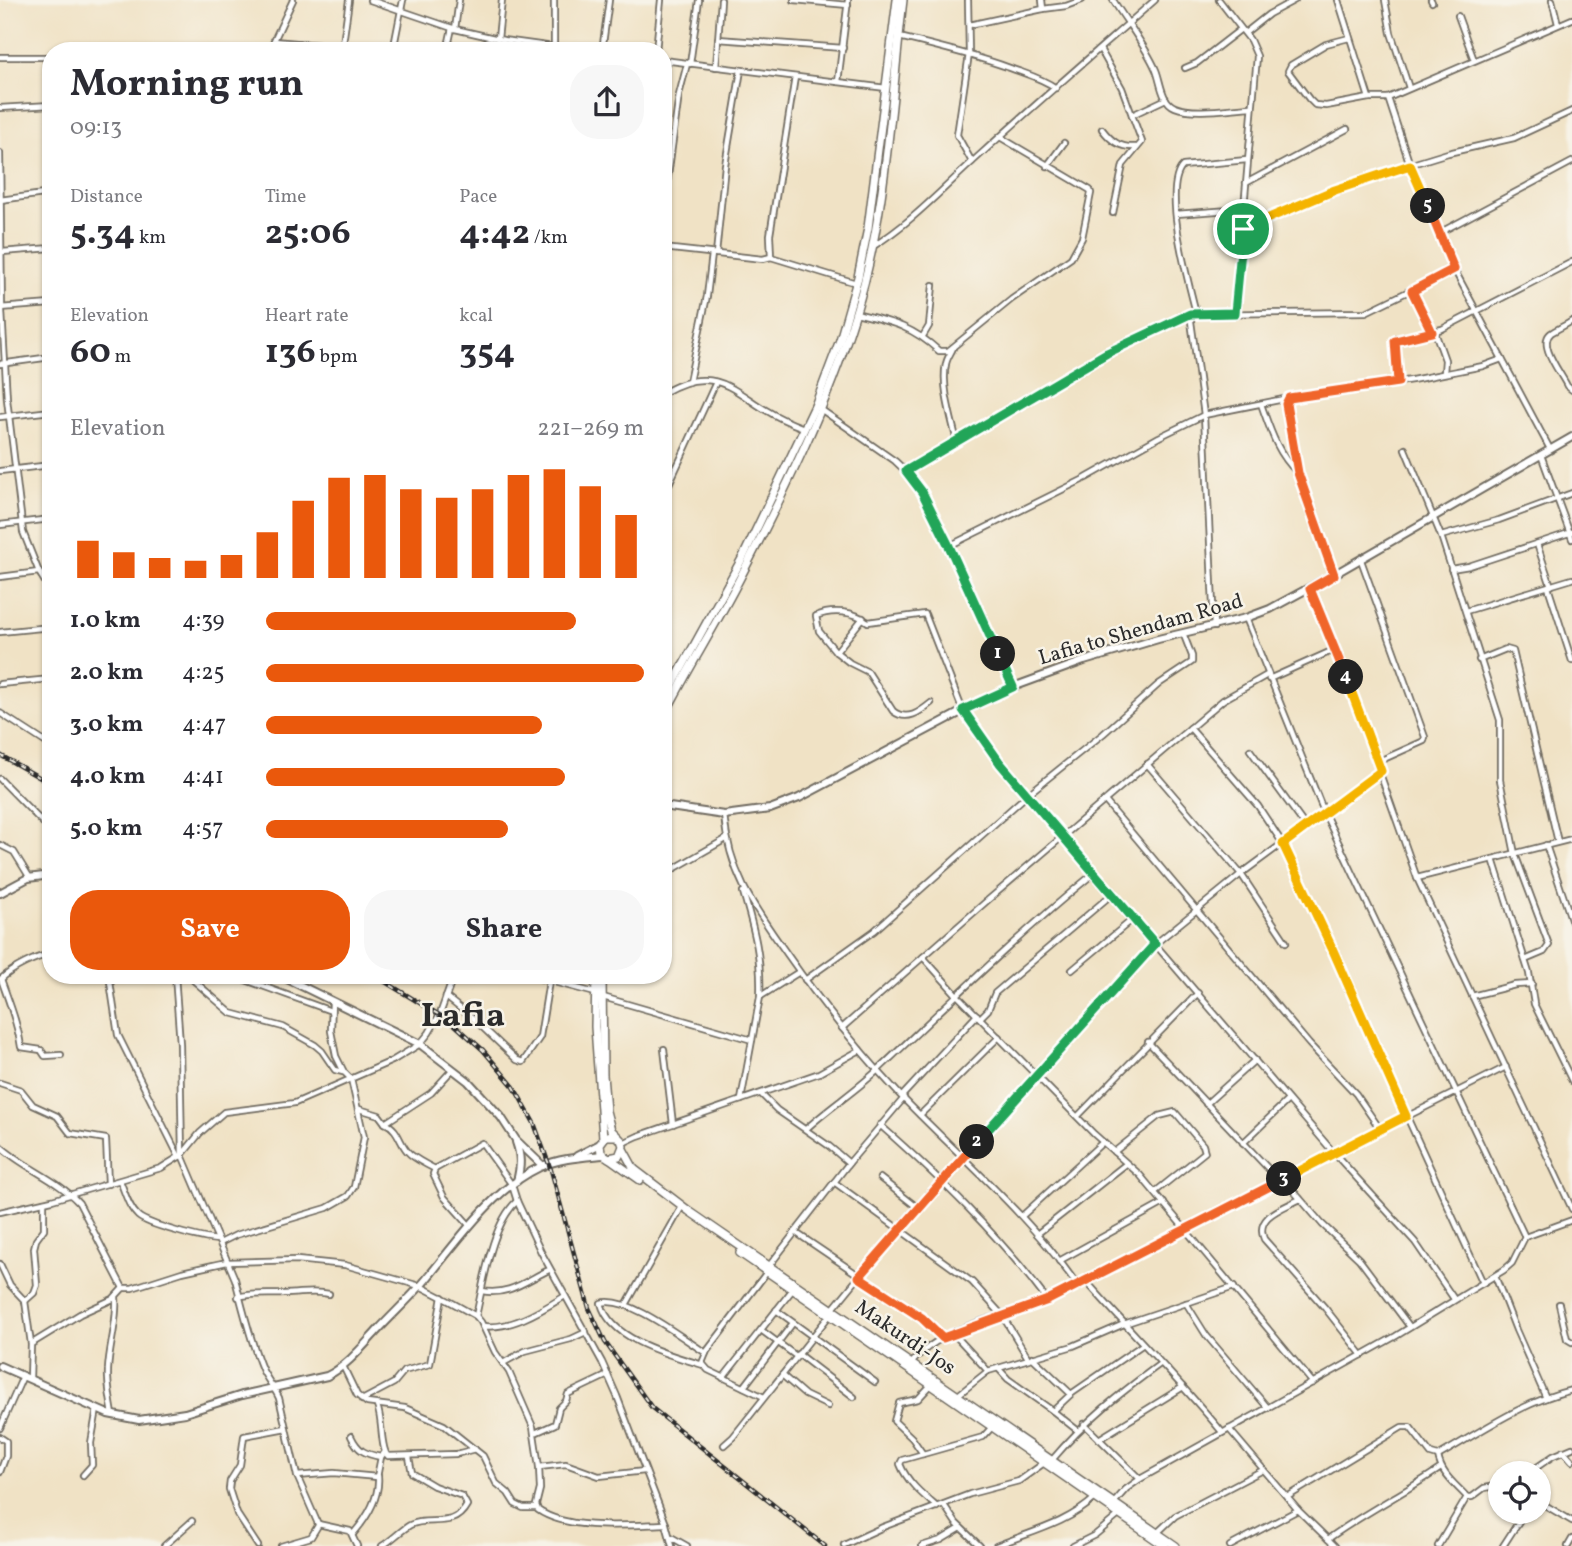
<!DOCTYPE html>
<meta charset="utf-8">
<style>
:root{--surface:#fff;--page:#f7f7f7;--text:#2b2b33;--muted:#7c7c81;--accent:#ea580c}
body{margin:0;font-family:Vollkorn,serif;background:var(--page);color:var(--text);height:100vh;display:flex;flex-direction:column;font-size:26px;white-space:nowrap}
*{box-sizing:border-box;margin:0}
p{font-size:23px;color:var(--muted)}
.icon{flex:none;width:38px;height:38px;fill:none;stroke:currentColor;stroke-width:2;stroke-linecap:round;stroke-linejoin:round}
.map{position:relative;flex:1;overflow:hidden}
.side{position:absolute;left:42px;top:42px;width:630px;height:942px;display:flex;flex-direction:column;background:var(--surface);border-radius:28px;box-shadow:0 2px 5px #0004}
.side>*{flex:none}
.tools{position:absolute;left:1488px;top:1461px;display:grid;gap:14px}
.tools a{display:grid;place-items:center;width:63px;height:63px;border-radius:50%;background:var(--surface);box-shadow:0 2px 5px #0004;font-size:35px}
.pin{position:absolute;display:grid;place-items:center;width:60px;height:60px;color:#fff;margin:-30px;border:4px solid #fff;border-radius:50%;box-shadow:0 2px 7px #0007}
.km{position:absolute;width:35px;height:35px;margin:-18px;border-radius:50%;background:#222;color:#fff;font-size:19px;line-height:35px;text-align:center}
.round{display:grid;place-items:center;flex:none;width:74px;height:74px;border-radius:28px;background:var(--page)}
.headline{display:flex;align-items:center;justify-content:space-between;height:119px;padding:0 28px}
h1{font-size:38px;font-weight:700;line-height:52px}
.figures{display:grid;grid-template-columns:repeat(3,1fr);gap:10px;height:119px;padding:7px 28px}
.figures div{display:grid;align-content:center}
.figures b{font-size:35px;font-weight:700}
.figures small{font-size:19px;font-weight:400}
.figures p{font-size:19px}
.chart{height:196px;padding:14px 28px}
.chart p{display:flex;justify-content:space-between}
.chart svg{width:100%;height:126px;margin-top:7px;stroke:var(--accent);stroke-width:6}
.primary-button{display:flex;gap:14px;margin-top:auto;padding:14px 28px}
.primary-button a{flex:1;height:80px;border-radius:28px;background:var(--accent);color:#fff;font-size:28px;font-weight:700;line-height:80px;text-align:center}
.primary-button a+a{background:var(--page);color:var(--text)}
ul{padding:0 28px;list-style:none;font-size:23px}
li{display:grid;grid-template-columns:112px 84px 1fr;align-items:center;height:52px}
li i{height:18px;border-radius:9px;background:var(--accent)}
.map>svg:first-child{display:block}
</style>
<div class="map">
<svg width="1572" height="1546" viewBox="0 0 1572 1546">
<rect width="100%" height="100%" fill="#f7f3e8"/>
<filter id="ink" filterUnits="userSpaceOnUse"><feTurbulence type="fractalNoise" baseFrequency=".0143" numOctaves="2"/><feDisplacementMap in="SourceGraphic" scale="14" xChannelSelector="R" yChannelSelector="G"/><feConvolveMatrix kernelMatrix="1 2 1 2 8 2 1 2 1" color-interpolation-filters="sRGB"/></filter>
<filter id="wash" filterUnits="userSpaceOnUse"><feTurbulence type="fractalNoise" baseFrequency=".00686" numOctaves="4" result="noise"/><feDisplacementMap in="SourceGraphic" scale="28" xChannelSelector="R" yChannelSelector="G"/><feGaussianBlur stdDeviation="1.57" result="paint"/><feColorMatrix in="noise" values="0 0 0 0 0 0 0 0 0 0 0 0 0 0 0 0 0 1.4 0 .05"/><feComposite in="paint" operator="in"/></filter>
<g filter="url(#wash)">
<rect width="100%" height="100%" fill="#f0e2c5"/>
</g>
<g filter="url(#ink)">
<g fill="none" stroke-linecap="round" stroke-linejoin="round">
<g stroke="#706b61" stroke-width="8">
<g id="minor">
<path d="M370,0L455,29L503,40L583,51"/>
<path d="M794,0L848,5"/>
<path d="M968,0L969,54L957,135L972,162"/>
<path d="M1113,0C1127,23 1145,45 1156,70C1161,82 1161,101 1175,107C1194,115 1231,108 1251,107"/>
<path d="M1219,0L1250,40L1257,56L1235,313"/>
<path d="M1338,0L1369,98"/>
<path d="M1385,0L1391,33L1409,88"/>
<path d="M1431,0L1432,2"/>
<path d="M1552,0L1558,24"/>
<path d="M1043,9L1066,6L1082,0"/>
<path d="M1458,16L1474,60"/>
<path d="M969,25L1043,9L1042,0"/>
<path d="M455,29L459,0"/>
<path d="M1245,33L1269,14L1295,0"/>
<path d="M899,37C937,46 974,55 1010,68C1026,74 1042,78 1056,88"/>
<path d="M1349,38L1326,44L1291,65L1288,71L1309,99L1315,105L1326,106L1369,98H1388"/>
<path d="M498,39L502,0"/>
<path d="M718,39L843,48"/>
<path d="M274,41L343,47"/>
<path d="M554,47V0"/>
<path d="M1100,49L1122,88L1142,142L1123,165L1113,213"/>
<path d="M165,51H192"/>
<path d="M250,51L270,48"/>
<path d="M269,51L293,0"/>
<path d="M342,51L349,0"/>
<path d="M393,51L403,0"/>
<path d="M447,51L452,28"/>
<path d="M501,51L503,40"/>
<path d="M602,51L609,0"/>
<path d="M656,51L661,0"/>
<path d="M0,57H51"/>
<path d="M663,60L886,88"/>
<path d="M690,64L699,0"/>
<path d="M716,67L721,0"/>
<path d="M1185,68L1197,63L1241,29"/>
<path d="M795,77L770,235L771,257L856,283"/>
<path d="M838,82L848,0"/>
<path d="M0,108L51,105"/>
<path d="M1132,115L1166,99"/>
<path d="M1102,129C1111,141 1120,148 1136,147"/>
<path d="M0,153L2,311L7,399L23,532L39,572L51,592"/>
<path d="M1047,166L1064,143"/>
<path d="M1246,183L1347,129"/>
<path d="M0,200L51,193"/>
<path d="M663,213L679,95L687,64"/>
<path d="M1176,214L1244,209"/>
<path d="M1243,229L1373,176L1448,153L1514,138L1572,111"/>
<path d="M1439,233L1572,162"/>
<path d="M872,247C914,221 946,185 982,153C1039,101 1097,51 1155,0"/>
<path d="M663,248L763,259L771,257"/>
<path d="M2,252L51,248"/>
<path d="M716,254L725,165L741,70"/>
<path d="M1412,291L1432,332"/>
<path d="M0,308L51,304"/>
<path d="M856,313C892,322 912,326 939,351H948L1012,299L1071,258L1082,238L1091,193L1090,190L1000,137"/>
<path d="M1196,313C1189,284 1161,187 1183,166L1247,160"/>
<path d="M1190,314L1204,415L1214,627"/>
<path d="M1572,321C1566,325 1557,329 1551,333C1537,344 1561,373 1567,386L1572,390"/>
<path d="M1435,332L1445,360L1444,373"/>
<path d="M923,336L929,326L933,285"/>
<path d="M953,348C951,353 947,358 946,364C941,385 952,420 957,442"/>
<path d="M0,364L51,357"/>
<path d="M689,382L707,296L712,254"/>
<path d="M1398,382L1395,349L1397,339L1442,329L1572,262"/>
<path d="M663,393C675,386 691,379 705,380C727,380 747,399 764,409C777,417 790,423 804,428"/>
<path d="M1289,398L1286,407L1298,473L1333,575"/>
<path d="M1261,404C1270,429 1277,453 1297,472"/>
<path d="M819,408L895,461L915,480L966,579L1013,687"/>
<path d="M0,417L51,411"/>
<path d="M1405,449L1441,536L1500,720V780L1515,854L1549,945L1544,952L1525,960"/>
<path d="M1550,449L1454,269L1410,165L1388,98L1572,19"/>
<path d="M1541,455L1572,539"/>
<path d="M0,471L51,465"/>
<path d="M906,471L1106,353L1190,314L1366,312L1454,269"/>
<path d="M663,497L716,382"/>
<path d="M0,525L51,519"/>
<path d="M1441,536L1499,520L1572,493"/>
<path d="M1537,544L1551,586"/>
<path d="M949,546L1086,478L1159,437L1204,415L1289,398L1412,380L1483,366L1502,359"/>
<path d="M1361,560L1425,737L1424,741L1377,762"/>
<path d="M1451,569L1469,566L1572,532"/>
<path d="M41,575L51,574"/>
<path d="M0,577L39,572"/>
<path d="M1548,587L1572,661"/>
<path d="M1310,589L1336,649L1417,878L1572,1209"/>
<path d="M1466,611L1572,579"/>
<path d="M1246,618L1324,812L1525,1237"/>
<path d="M0,632L51,627"/>
<path d="M836,652L863,618"/>
<path d="M1479,660L1506,649L1513,651L1558,842"/>
<path d="M1269,679L1336,649"/>
<path d="M0,684L51,679"/>
<path d="M931,703C920,712 907,722 893,711L868,672L850,663L836,652L819,631L816,616C832,609 854,611 868,622L925,614L963,711L1000,763L1334,1153L1415,1242L1454,1299"/>
<path d="M0,713L51,746"/>
<path d="M1190,728L1258,806L1283,844L1332,948L1349,990L1483,1283"/>
<path d="M1250,750L1306,827"/>
<path d="M1147,764L1241,874L1286,942"/>
<path d="M0,779L51,831"/>
<path d="M1105,801L1309,1044L1356,1094L1380,1129"/>
<path d="M724,815C729,874 754,907 787,954C821,1003 859,1051 900,1095C960,1157 1028,1214 1078,1286"/>
<path d="M0,845L14,852L30,878"/>
<path d="M1546,845L1572,922"/>
<path d="M1493,859L1529,973L1534,1004L1572,1081"/>
<path d="M663,875L726,839"/>
<path d="M1417,878L1572,839"/>
<path d="M923,957L956,994L1094,1134L1140,1175L1313,1383"/>
<path d="M1072,970L1133,919"/>
<path d="M109,975L118,1035L179,1157"/>
<path d="M175,975L180,1044L182,1155L235,1279C243,1309 250,1340 262,1369C267,1380 274,1387 279,1398L297,1476L318,1524L350,1531L357,1546"/>
<path d="M192,975V979L231,1013L283,1027L315,1045L322,1051L335,1070L343,1072"/>
<path d="M232,975L331,1011"/>
<path d="M527,975L595,993"/>
<path d="M1,979C9,1002 18,1024 21,1047L41,1050L45,1056L61,1055"/>
<path d="M1,979C13,968 35,957 51,954"/>
<path d="M805,980L874,931L1027,795L1103,734L1159,684L1192,662V656L1183,633"/>
<path d="M761,996L799,972"/>
<path d="M1472,996L1515,985L1532,984"/>
<path d="M446,997L476,1021L517,1060L523,1062L540,1037L549,981"/>
<path d="M603,997L752,1040"/>
<path d="M980,1018L988,1010L995,993L1111,895"/>
<path d="M842,1028L988,900L1223,700L1267,675"/>
<path d="M1148,1042L1280,1181"/>
<path d="M664,1049L673,1124"/>
<path d="M0,1083L21,1090L33,1105L57,1116L70,1133L106,1139L108,1184"/>
<path d="M761,1094L777,1110L829,1146L849,1163"/>
<path d="M902,1096L977,1015"/>
<path d="M741,1100L760,997C762,958 754,929 743,892"/>
<path d="M1206,1104L1255,1060"/>
<path d="M359,1109L379,1115L385,1123L431,1093L452,1070"/>
<path d="M920,1115L999,1037"/>
<path d="M1078,1116L1198,993"/>
<path d="M385,1123C400,1129 399,1145 410,1154C417,1160 427,1165 435,1169L433,1174L444,1197L470,1226"/>
<path d="M880,1125C940,1178 999,1235 1047,1300"/>
<path d="M806,1129C830,1107 857,1090 880,1068C950,1002 1018,935 1093,874"/>
<path d="M623,1143L638,1136L819,1073L860,1050"/>
<path d="M1243,1143L1288,1100"/>
<path d="M0,1146C24,1168 57,1179 79,1203L123,1288H132L182,1272L227,1262L297,1260L345,1265L420,1286L449,1301L476,1316L481,1322L495,1352L509,1372L533,1427L539,1467L540,1489L536,1505L538,1510C568,1531 630,1525 666,1524"/>
<path d="M1114,1152L1159,1116L1175,1112L1203,1145L1205,1152L1155,1192"/>
<path d="M435,1169L482,1143L512,1185L517,1201L541,1252L602,1362L617,1396L666,1524L672,1546"/>
<path d="M880,1178L918,1208"/>
<path d="M1284,1180L1322,1224L1359,1259L1410,1327"/>
<path d="M120,1181C125,1192 128,1207 138,1216C148,1225 203,1239 218,1240"/>
<path d="M834,1182L972,1282L1002,1315L1028,1358"/>
<path d="M1300,1199C1284,1208 1254,1216 1264,1239L1325,1308L1362,1355"/>
<path d="M0,1212L52,1200L161,1168L182,1155L200,1133L224,1112L295,1103L392,1061L420,1044L429,1033L440,1014L454,975"/>
<path d="M1022,1216L1103,1142"/>
<path d="M795,1232L922,1318L942,1338"/>
<path d="M1037,1234L1126,1164"/>
<path d="M220,1243L236,1235L327,1208L348,1196L354,1187L364,1137L351,1079L344,1072L336,1056L331,1031L332,1001"/>
<path d="M1059,1261L1164,1203"/>
<path d="M0,1264L10,1285L25,1301L31,1344L30,1379"/>
<path d="M769,1266L849,1163L904,1098"/>
<path d="M1495,1276L1516,1330L1546,1398"/>
<path d="M1086,1281C1131,1332 1179,1380 1222,1432"/>
<path d="M482,1291C510,1296 526,1280 549,1270"/>
<path d="M238,1297C253,1293 268,1295 284,1294C300,1294 313,1290 329,1294"/>
<path d="M25,1301L34,1293L37,1285L34,1248L36,1240L44,1229V1202"/>
<path d="M1186,1303L1206,1335L1268,1408"/>
<path d="M1559,1304L1567,1339L1572,1342"/>
<path d="M626,1305L680,1210"/>
<path d="M776,1310L875,1382"/>
<path d="M832,1310L899,1228L1155,944L1241,874L1381,771"/>
<path d="M476,1316C484,1282 491,1225 517,1201"/>
<path d="M483,1326C511,1330 542,1310 565,1296"/>
<path d="M761,1330L796,1356"/>
<path d="M953,1333L988,1371"/>
<path d="M31,1344L80,1314L113,1299L123,1288"/>
<path d="M798,1354L854,1397"/>
<path d="M1032,1357L1071,1394"/>
<path d="M503,1363L525,1351L571,1339L586,1332"/>
<path d="M911,1364C938,1328 1002,1316 1043,1302C1055,1297 1066,1291 1078,1286L1334,1153L1506,1067"/>
<path d="M703,1365C670,1355 610,1340 601,1303C628,1295 682,1338 706,1353"/>
<path d="M343,1366L357,1395L367,1403L405,1408L444,1425L483,1456L496,1483L508,1493L515,1504L523,1508H537"/>
<path d="M998,1368L1008,1379L1053,1411L1071,1394L1142,1345"/>
<path d="M782,1375L805,1395L828,1406"/>
<path d="M723,1378L793,1289"/>
<path d="M744,1387L793,1323"/>
<path d="M958,1395L988,1371L1073,1346L1124,1324L1234,1287"/>
<path d="M764,1397L708,1370L702,1363L707,1351L767,1272"/>
<path d="M362,1400L394,1383L404,1371L430,1364L442,1297"/>
<path d="M377,1406C383,1419 380,1449 388,1456L456,1454L475,1449"/>
<path d="M1053,1411L1077,1430"/>
<path d="M113,1415C111,1401 107,1385 108,1370C109,1346 118,1321 116,1297"/>
<path d="M1084,1424L1140,1479"/>
<path d="M0,1428L23,1376"/>
<path d="M1229,1429L1298,1510L1335,1546"/>
<path d="M535,1433L555,1424L559,1408L566,1401L568,1394L608,1375"/>
<path d="M351,1436C358,1451 365,1454 381,1457"/>
<path d="M0,1437L6,1441V1456L0,1472"/>
<path d="M1099,1439L1183,1387"/>
<path d="M724,1445L733,1437L829,1316"/>
<path d="M1563,1451L1572,1461"/>
<path d="M923,1454L912,1438L894,1421L899,1403L918,1399L931,1385"/>
<path d="M1438,1456C1441,1474 1455,1484 1467,1497"/>
<path d="M1052,1460C1085,1421 1119,1394 1160,1364"/>
<path d="M539,1467L566,1464L599,1476L645,1471"/>
<path d="M1527,1474L1553,1456L1572,1448"/>
<path d="M83,1475L92,1465L91,1443L97,1409"/>
<path d="M297,1476L334,1473L377,1477L381,1457L384,1453"/>
<path d="M1287,1497L1402,1427H1410L1431,1454L1438,1456C1480,1432 1524,1401 1572,1390"/>
<path d="M1538,1501L1572,1521"/>
<path d="M944,1505L956,1523L980,1546"/>
<path d="M1112,1505L1126,1489L1140,1479L1396,1336L1504,1270L1512,1263L1525,1237L1572,1220"/>
<path d="M937,1507C923,1495 907,1482 900,1464L902,1460L983,1437L992,1427"/>
<path d="M1157,1533L1175,1516L1263,1470"/>
<path d="M353,1534C367,1518 380,1498 378,1476"/>
<path d="M671,1537L687,1546"/>
<path d="M1328,1539C1364,1513 1404,1493 1441,1468"/>
<path d="M844,1545L883,1527L970,1494L1019,1481L1044,1463"/>
<path d="M164,1546L192,1521"/>
<path d="M258,1546L237,1514L229,1489L230,1481L240,1465L244,1436L286,1428"/>
<path d="M281,1546L311,1537L319,1524"/>
<path d="M382,1546C392,1540 400,1531 410,1525C428,1515 453,1531 467,1505L462,1496L434,1486L412,1473L409,1457"/>
<path d="M922,1546L941,1540L961,1528"/>
<path d="M996,1546C1030,1532 1067,1524 1095,1498"/>
<path d="M1073,1546L1095,1535L1119,1515"/>
<path d="M1230,1546L1298,1510"/>
<path d="M1438,1546L1467,1497H1472L1484,1488L1500,1485"/>
<path d="M1503,1546L1525,1512"/>
<path d="M1568,1546L1572,1539"/>
</g>
</g>
<g stroke="#706b61" stroke-width="10">
<g id="major">
<path d="M663,806L724,815L770,809L799,798L963,711L1013,687L1084,661L1158,639L1246,618L1270,609L1333,575L1572,437"/>
<path d="M0,893L28,878L51,875"/>
<path d="M279,975L420,1044L468,1081L501,1117L516,1140L543,1166"/>
<path d="M516,1142C521,1156 521,1166 517,1181"/>
<path d="M577,1156L600,1144"/>
<path d="M0,1366L108,1414L139,1420L185,1413L242,1395L327,1376C347,1366 363,1346 378,1330C393,1314 409,1299 423,1283C457,1243 491,1190 540,1167C560,1158 582,1157 603,1155"/>
</g>
</g>
<g stroke="#706b61" stroke-width="10">
<g id="highway">
<path d="M663,702L744,555L815,406L840,340L858,277L868,228L897,0"/>
<path d="M663,718C687,670 716,625 740,578C784,493 827,406 855,315C886,219 891,101 903,0"/>
<path d="M596,975L595,1027L603,1138"/>
<path d="M602,975L603,1075L606,1111L611,1130L621,1140L623,1146L619,1156L609,1158L601,1153L600,1144L606,1136H616"/>
<path d="M623,1149L634,1169L689,1211L1176,1546"/>
<path d="M609,1158L640,1180"/>
<path d="M740,1253L1165,1546"/>
</g>
</g>
<use href="#minor" stroke="#fff" stroke-width="4.5"/>
<use href="#major" stroke="#fff" stroke-width="6"/>
<use href="#highway" stroke="#fff" stroke-width="7"/>
<g stroke="#2b2b2b" stroke-width="4.5">
<g id="rail">
<path d="M0,755L51,784"/>
<path d="M374,975L454,1024L483,1050L514,1087L534,1123L551,1170L589,1308L605,1342L652,1408L825,1546"/>
</g>
</g>
<use href="#rail" stroke="#f7f3e8" stroke-width="2" stroke-dasharray="5" stroke-linecap="butt"/>
</g>
</g>
<g fill="none" stroke-linecap="round" stroke-linejoin="round" filter="url(#ink)">
<g stroke="#fff" stroke-width="14">
<path id="split-1" d="M998,654L949,546L922,492L906,471L1107,353L1190,314L1235,313L1243,229"/>
</g>
<g stroke="#fff" stroke-width="14">
<path id="split-2" d="M977,1142L1155,944L1000,763L963,710L1013,687L998,654"/>
</g>
<g stroke="#fff" stroke-width="14">
<path id="split-3" d="M977,1142L859,1277L922,1318L943,1338L1048,1300L1284,1179"/>
</g>
<g stroke="#fff" stroke-width="14">
<path id="split-4" d="M1284,1179L1406,1116L1332,948L1283,844L1381,771L1346,677"/>
</g>
<g stroke="#fff" stroke-width="14">
<path id="split-5" d="M1346,677L1310,589L1334,575L1298,473L1286,404L1289,398L1398,382L1395,341L1432,332L1412,291L1454,269L1428,206"/>
</g>
<g stroke="#fff" stroke-width="14">
<path id="split-6" d="M1243,229L1335,190L1410,165L1428,206"/>
</g>
<use href="#split-1" stroke="#22a559" stroke-width="9"/>
<use href="#split-2" stroke="#22a559" stroke-width="9"/>
<use href="#split-3" stroke="#f0652b" stroke-width="9"/>
<use href="#split-4" stroke="#f5b400" stroke-width="9"/>
<use href="#split-5" stroke="#f0652b" stroke-width="9"/>
<use href="#split-6" stroke="#f5b400" stroke-width="9"/>
</g>
<g text-anchor="middle" dominant-baseline="central" stroke-width="5" stroke-linejoin="round" paint-order="stroke">
<g font-size="21" fill="#2b2b2b" stroke="#f7f3e8">
<text transform="translate(1141 630) rotate(-16)">Lafia to Shendam Road</text>
<text transform="translate(905 1338) rotate(34)">Makurdi-Jos</text>
</g>
<g font-size="35" font-weight="bold" fill="#2b2b2b" stroke="#f7f3e8">
<text x="463" y="1017">Lafia</text>
</g>
</g>
</svg>
<div class="tools">
<a><svg class="icon" aria-label="locate" viewBox="0 0 24 24"><circle cx="12" cy="12" r="6"/><path d="M12 2v4M12 18v4M2 12h4M18 12h4"/></svg></a>
</div>
<div class="pin" style="left:1243px;top:229px;background:#1e9e55"><svg class="icon" aria-label="arrive" viewBox="0 0 24 24"><path d="M6 21V4h12l-3 4 3 4H6"/></svg></div>
<b class="km" style="left:998px;top:654px">1</b>
<b class="km" style="left:977px;top:1142px">2</b>
<b class="km" style="left:1284px;top:1179px">3</b>
<b class="km" style="left:1346px;top:677px">4</b>
<b class="km" style="left:1428px;top:206px">5</b>
<section class="side">
<div class="headline"><div><h1>Morning run</h1><p>09:13</p></div><a class="round"><svg class="icon" aria-label="share" viewBox="0 0 24 24"><path d="M12 15V3M7 8l5-5 5 5M5 13v7h14v-7"/></svg></a></div>
<div class="figures">
<div><p>Distance</p><b>5.34<small> km</small></b></div>
<div><p>Time</p><b>25:06</b></div>
<div><p>Pace</p><b>4:42<small> /km</small></b></div>
</div>
<div class="figures">
<div><p>Elevation</p><b>60<small> m</small></b></div>
<div><p>Heart rate</p><b>136<small> bpm</small></b></div>
<div><p>kcal</p><b>354</b></div>
</div>
<div class="chart"><p><span>Elevation</span>221–269 m</p>
<svg viewBox="0 0 160 44" preserveAspectRatio="none"><path d="M5 44V31M15 44V35M25 44V37M35 44V38M45 44V36M55 44V28M65 44V17M75 44V9M85 44V8M95 44V13M105 44V16M115 44V13M125 44V8M135 44V6M145 44V12M155 44V22"/></svg>
</div>
<ul>
<li><b>1.0 km</b>4:39<i style="width:82%"></i></li>
<li><b>2.0 km</b>4:25<i style="width:100%"></i></li>
<li><b>3.0 km</b>4:47<i style="width:73%"></i></li>
<li><b>4.0 km</b>4:41<i style="width:79%"></i></li>
<li><b>5.0 km</b>4:57<i style="width:64%"></i></li>
</ul>
<div class="primary-button"><a>Save</a><a>Share</a></div>
</section>
</div>
